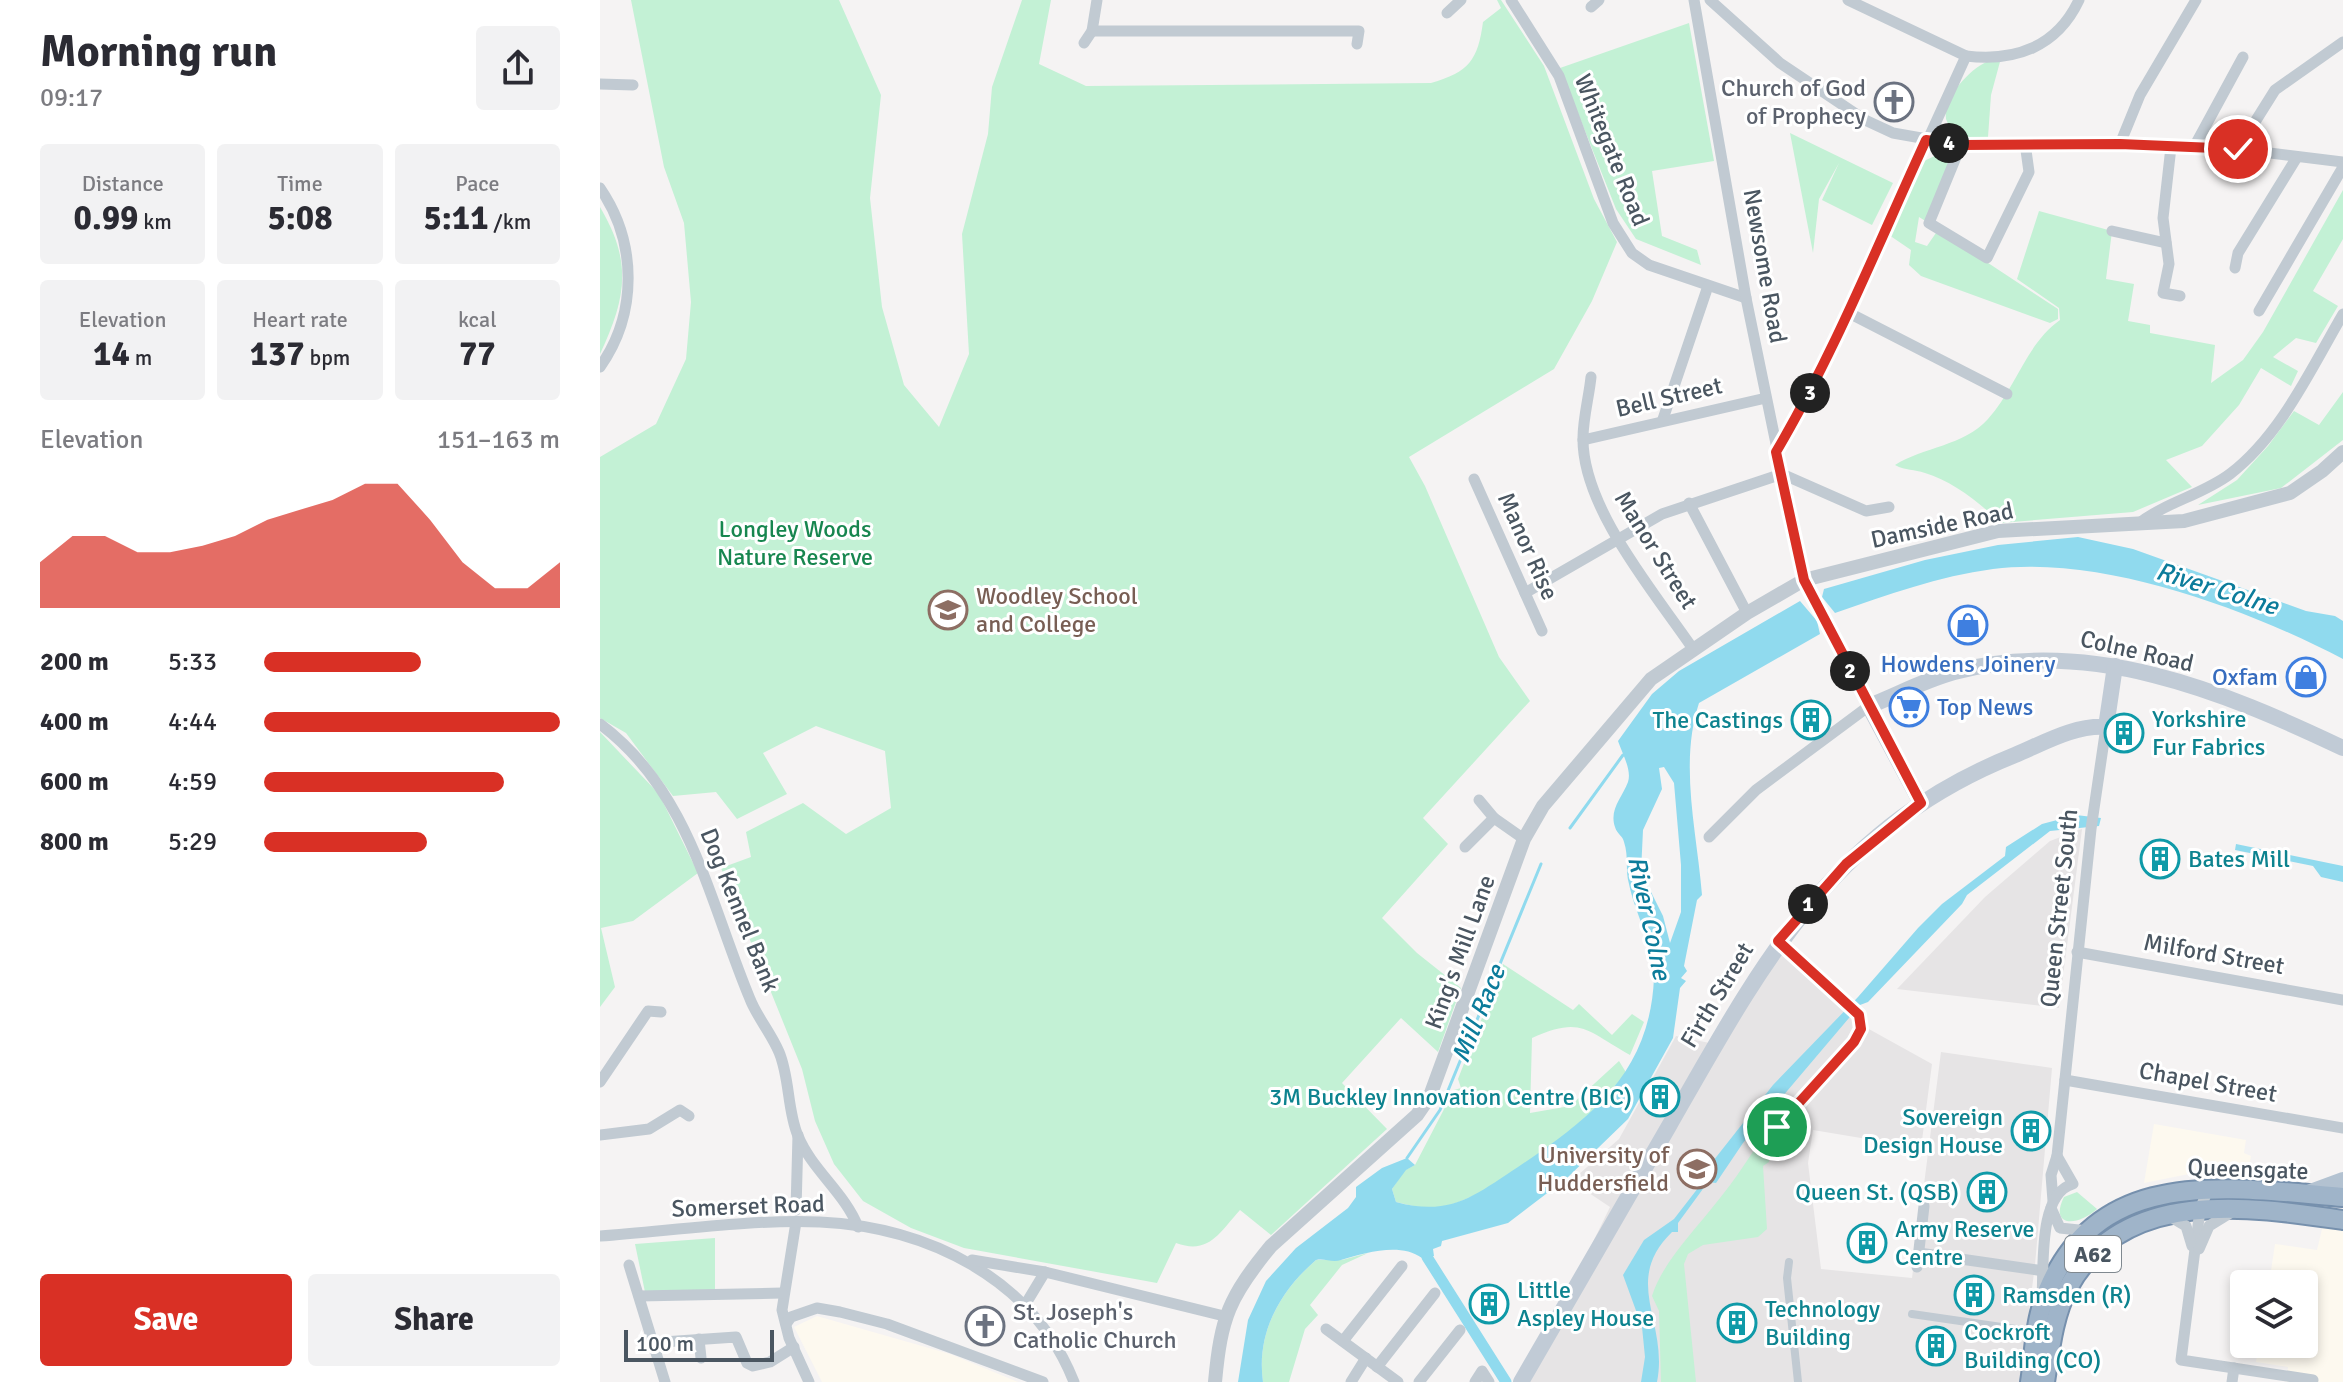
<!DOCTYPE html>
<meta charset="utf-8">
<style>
:root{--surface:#fff;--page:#f2f2f3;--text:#2b2b33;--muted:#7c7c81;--accent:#d93025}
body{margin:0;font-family:Signika,sans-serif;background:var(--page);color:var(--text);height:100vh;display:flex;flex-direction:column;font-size:30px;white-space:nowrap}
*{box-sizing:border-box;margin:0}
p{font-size:26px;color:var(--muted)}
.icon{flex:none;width:44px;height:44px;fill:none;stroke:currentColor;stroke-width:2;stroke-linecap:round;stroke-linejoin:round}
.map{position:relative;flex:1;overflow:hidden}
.drawer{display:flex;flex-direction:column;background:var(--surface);width:600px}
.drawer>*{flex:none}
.fabs{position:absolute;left:1630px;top:1270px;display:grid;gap:16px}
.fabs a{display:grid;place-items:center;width:88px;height:88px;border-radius:8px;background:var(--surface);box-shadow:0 4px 12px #0003;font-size:40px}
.scale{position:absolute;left:24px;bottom:20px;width:150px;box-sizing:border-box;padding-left:8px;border:4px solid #4a5661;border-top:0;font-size:22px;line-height:28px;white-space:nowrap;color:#4a5661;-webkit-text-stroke:6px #fff;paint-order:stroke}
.pin{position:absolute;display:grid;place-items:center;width:68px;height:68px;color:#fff;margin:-34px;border:4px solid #fff;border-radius:50%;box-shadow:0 2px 8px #0007}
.km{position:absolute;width:40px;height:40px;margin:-20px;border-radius:50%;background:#222;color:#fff;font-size:22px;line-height:40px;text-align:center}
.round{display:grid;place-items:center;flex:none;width:84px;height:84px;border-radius:8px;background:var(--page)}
.headline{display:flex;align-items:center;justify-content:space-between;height:136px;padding:0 40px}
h1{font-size:44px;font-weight:700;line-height:60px}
.stats{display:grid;grid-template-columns:repeat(3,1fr);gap:12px;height:136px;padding:8px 40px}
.stats div{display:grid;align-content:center;border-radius:8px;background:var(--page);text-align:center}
.stats b{font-size:34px;font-weight:700}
.stats small{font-size:22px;font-weight:400}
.stats p{font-size:22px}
.chart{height:224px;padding:16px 40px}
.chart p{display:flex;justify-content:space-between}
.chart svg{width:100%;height:144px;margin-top:8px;fill:var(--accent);opacity:.7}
.button{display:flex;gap:16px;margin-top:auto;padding:16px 40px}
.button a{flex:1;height:92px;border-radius:8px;background:var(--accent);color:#fff;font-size:32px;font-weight:700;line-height:92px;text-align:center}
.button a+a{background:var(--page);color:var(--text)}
ul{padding:0 40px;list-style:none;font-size:26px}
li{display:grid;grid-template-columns:128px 96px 1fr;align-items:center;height:60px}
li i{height:20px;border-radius:10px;background:var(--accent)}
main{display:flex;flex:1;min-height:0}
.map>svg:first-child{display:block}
</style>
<main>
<section class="drawer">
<div class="headline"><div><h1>Morning run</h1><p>09:17</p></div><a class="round"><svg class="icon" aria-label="share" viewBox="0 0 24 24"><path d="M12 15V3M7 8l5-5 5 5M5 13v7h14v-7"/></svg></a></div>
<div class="stats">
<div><p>Distance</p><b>0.99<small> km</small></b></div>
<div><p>Time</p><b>5:08</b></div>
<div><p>Pace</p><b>5:11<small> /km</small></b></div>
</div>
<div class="stats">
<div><p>Elevation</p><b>14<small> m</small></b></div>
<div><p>Heart rate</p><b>137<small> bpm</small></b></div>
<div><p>kcal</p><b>77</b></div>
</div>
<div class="chart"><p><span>Elevation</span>151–163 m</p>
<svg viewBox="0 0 160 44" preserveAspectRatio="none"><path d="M0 44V30L10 22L20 22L30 27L40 27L50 25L60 22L70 17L80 14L90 11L100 6L110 6L120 17L130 30L140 38L150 38L160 30V44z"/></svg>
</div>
<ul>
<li><b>200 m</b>5:33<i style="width:53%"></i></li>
<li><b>400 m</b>4:44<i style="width:100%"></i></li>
<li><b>600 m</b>4:59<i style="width:81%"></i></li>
<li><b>800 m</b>5:29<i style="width:55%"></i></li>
</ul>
<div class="button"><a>Save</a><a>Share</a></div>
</section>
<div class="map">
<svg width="1743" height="1382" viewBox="0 0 1743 1382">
<rect width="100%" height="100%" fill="#f5f3f3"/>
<g fill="#fdf9ef">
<path d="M1554,1124L1646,1140L1644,1153L1651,1156L1647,1178L1599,1172L1544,1183Z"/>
<path d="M1723,1225L1743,1230V1382H1686L1688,1367L1656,1362L1659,1344H1704V1284H1669L1675,1244L1717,1250Z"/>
<path d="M217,1316L350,1354L418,1382H222L194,1327Z"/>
</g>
<g fill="#e6e4e5">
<path d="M1482,829L1459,1008L1297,989L1385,897L1450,841Z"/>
<path d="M1179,953L1258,1023L1332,1064L1321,1148L1213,1130L1208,1163L1221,1269L1312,1278L1341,1052L1452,1068L1435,1265L1420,1382H925L1010,1207L980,1187L978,1175L1019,1139L1076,1036L1119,1045Z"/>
</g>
<g fill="#c3f1d5">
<path d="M31,0H239L281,95L270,198L282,307L304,385L339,427L369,354L362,234L388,134L392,87L422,0H451L439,64L486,86L831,83C869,72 878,60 883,22L901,8L897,0H901L944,66L994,199L1017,242L992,301L954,369L809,457L825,486L899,657L930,701L823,818L848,844L782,918L817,953L861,988L838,1052L801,1018L742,1083L787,1129L671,1235L640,1210C619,1233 609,1255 576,1243L557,1283L364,1248L311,1228L263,1201L234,1164L215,1121L202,1069L121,868L151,857L146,832L203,803L246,834L291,808L285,751L216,726L163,753L187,794L137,819L116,792L73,796L26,733L0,718V457L56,424L86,359L91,302L84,223L64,167Z"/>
<path d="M1089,23L1114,161L1052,171L1062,236L1097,250L1101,265L1036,239L1016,209L960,68Z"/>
<path d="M1401,58L1391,95L1388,137H1362L1352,133L1346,119L1345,102C1361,83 1375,61 1401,58Z"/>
<path d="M1190,133L1293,183L1272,225L1222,200L1239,163L1219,199L1213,253Z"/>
<path d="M1343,152H1355L1327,222L1319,217L1315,242L1327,246L1338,230L1458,309V319L1450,323L1321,276L1309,265L1311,250L1289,235L1324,161Z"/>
<path d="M1743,190V239L1713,291L1738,306L1716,343L1696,338L1673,357L1698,371L1691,386L1661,368L1639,405L1602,446L1566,460L1592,487L1533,512L1400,523C1381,503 1352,481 1325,473C1314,469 1306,471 1295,465C1323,447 1364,446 1388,419C1416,388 1426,344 1460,320L1459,308L1417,279L1439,211L1512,231L1506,279L1534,284L1528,321L1550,325V333L1615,345L1611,383L1643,360L1663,332Z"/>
<path d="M0,207C33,263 26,298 0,354Z"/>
<path d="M1743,392V440L1681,488L1598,505L1637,480L1668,446L1694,411L1719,425Z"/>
<path d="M0,732L59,794L98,873L33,921L1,928L15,987L0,1007Z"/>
<path d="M903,964L973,1010L979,1004L1012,1035L1032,1014L1044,1022L1030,1055C985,1030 982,1016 932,1038L930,1113L970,1106L1019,1061L1027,1074C993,1118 898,1194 845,1206C828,1210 812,1206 796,1202L792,1189L805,1170L815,1165L854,1090L861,1088L858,1079Z"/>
<path d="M1167,1130L1169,1162L1163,1166L1167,1229L1158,1237L1103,1245L1088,1254L1084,1264L1096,1382H1061L1059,1311L1052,1296C1062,1263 1095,1230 1116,1203C1135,1180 1151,1155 1167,1130Z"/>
<path d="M1477,1192L1497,1209C1477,1227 1449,1227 1464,1197Z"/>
<path d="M115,1238V1291L45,1292L35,1244Z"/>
<path d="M768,1253L742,1265L710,1305L718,1315L705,1329L689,1382H663C656,1333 680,1291 716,1260H742Z"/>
</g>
<g fill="#90daee" fill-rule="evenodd">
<path d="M1478,537L1533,549L1706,611L1735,616L1743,621V659C1647,609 1503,555 1393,569C1339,576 1287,595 1235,613L1222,597L1224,589L1325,560L1398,545Z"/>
<path d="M1200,601L1217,621L1220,634L1099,703C1079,764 1097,832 1102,895L1097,900L1084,966L1087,971L1081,978L1086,981L1080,988L1073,1038L1028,1119L967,1178L908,1223L842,1241L841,1246L833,1249L834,1256L822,1258C800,1242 765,1253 741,1260C732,1263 725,1258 716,1260C680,1291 656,1333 663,1382H638L648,1320L666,1281L696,1248L748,1208L756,1197V1187L782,1168L807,1158L815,1165L806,1170L792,1189L796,1202C851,1217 875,1195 918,1167C991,1118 1050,1073 1054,978C1055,947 1035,914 1029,884C1025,870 1029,857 1024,842C1023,836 1017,834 1015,827C1009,809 1022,798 1028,782C1032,770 1022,753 1018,741L1052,694L1079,671ZM1064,767L1074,783L1081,865V912L1070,943L1063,916L1041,872L1043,830L1062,789L1059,768Z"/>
<path d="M1476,815L1501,818L1499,826L1450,831L1367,895L1362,904L1268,1002L1260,1005L1143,1143L1116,1183L1108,1182L1078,1223V1232H1072C1021,1282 1069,1322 1057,1382H1041L1045,1357L1042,1327L1023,1275L1044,1240L1074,1219L1105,1179L1106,1170L1173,1085L1258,997L1318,928L1342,904L1405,856L1406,847L1442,824Z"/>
<path d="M1636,844L1743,866V882L1721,877L1713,866L1635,850Z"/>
</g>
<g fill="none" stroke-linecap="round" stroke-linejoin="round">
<g stroke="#90daee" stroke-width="3">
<path d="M970,828L1023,755"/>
<path d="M807,1158L840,1110L941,864"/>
</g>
<path stroke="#90daee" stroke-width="11" d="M827,1257L906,1382"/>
<g stroke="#7690ad" stroke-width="22">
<g id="trunk">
<path d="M1430,1382C1434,1358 1434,1332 1441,1309C1487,1163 1623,1187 1743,1197"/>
<path d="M1445,1382C1450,1350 1453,1317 1468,1288C1522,1187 1649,1206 1743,1220"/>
</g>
</g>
<g stroke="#c1cad2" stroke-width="8">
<path d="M1170,1146L1177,1127L1260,1035"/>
<path d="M1189,1262L1187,1278L1198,1382"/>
<path d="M1312,1314L1429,1331"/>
</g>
<g stroke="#c1cad2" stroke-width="11">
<path d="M911,0L959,76L1013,223L1032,253L1049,265L1146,298"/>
<path d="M1094,0L1146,298L1204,580L1269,706L1156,790L1109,837"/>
<path d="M1110,0L1180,63L1265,120L1293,133L1361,145L1520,144L1638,149L1743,162"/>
<path d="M991,7L999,0"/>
<path d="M847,13L861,0"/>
<path d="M492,31H759L757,44"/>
<path d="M484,43L492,31L497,0"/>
<path d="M1366,56C1415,62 1457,47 1479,0"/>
<path d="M0,84L33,85"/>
<path d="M1520,144L1540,95L1596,0"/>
<path d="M1361,145L1329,223L1387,258L1429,172L1425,143"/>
<path d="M1571,147L1563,218L1569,264L1563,293L1580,296"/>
<path d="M1593,149L1643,57"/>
<path d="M1638,149L1675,90L1743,42"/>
<path d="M0,188C37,242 38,313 0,367"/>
<path d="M1512,231L1566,243"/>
<path d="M1635,268L1638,253L1697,157"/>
<path d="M1659,311L1743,167"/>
<path d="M1249,313L1407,394"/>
<path d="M991,377C989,397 983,418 983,438C982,508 1055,593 1093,649"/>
<path d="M1063,419L1108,286"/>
<path d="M983,440L1166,398"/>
<path d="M1176,452L1204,405L1249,313L1366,56L1248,0"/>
<path d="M874,479L942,631"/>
<path d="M1089,503L1147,613"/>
<path d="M1538,524C1566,502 1602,495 1630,474C1681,435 1711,369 1743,314"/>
<path d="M925,593L1062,514L1182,474L1266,511L1289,507"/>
<path d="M0,724C90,791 109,901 150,999C157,1017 171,1033 179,1052C190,1078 187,1110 198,1136C212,1170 245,1193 258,1227"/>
<path d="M879,800L894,818L924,839"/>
<path d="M865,847L894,818"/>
<path d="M1178,941L1259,1015L1260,1035"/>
<path d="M1477,952L1743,1000"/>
<path d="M1465,1080L1743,1128"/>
<path d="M0,1082L48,1011L61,1012"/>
<path d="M0,1135L49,1129L80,1110L89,1116"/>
<path d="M1613,1189L1606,1194L1600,1210L1581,1360L1713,1380"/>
<path d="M1453,1201L1451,1175L1457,1156L1491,829L1506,727"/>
<path d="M1451,1208L1460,1228L1488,1231"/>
<path d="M196,1210L198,1135"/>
<path d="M1571,1217L1586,1226L1592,1246"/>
<path d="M196,1222L182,1310L189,1338L209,1382"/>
<path d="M0,1236C70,1231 150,1219 220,1222C327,1227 433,1278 474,1382"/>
<path d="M1599,1249L1609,1226L1630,1213"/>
<path d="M1319,1253L1444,1271"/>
<path d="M372,1260L445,1272L624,1316"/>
<path d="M29,1265L65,1382"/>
<path d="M1317,1267L1324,1206"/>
<path d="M39,1296L182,1293"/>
<path d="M1442,1298C1444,1267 1438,1193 1473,1184L1457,1156"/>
<path d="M425,1305L445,1272"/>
<path d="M186,1324L191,1317L217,1308L240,1312L287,1324L443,1382"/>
<path d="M726,1329L798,1382"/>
<path d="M99,1339L101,1358"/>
<path d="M743,1341L802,1266"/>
<path d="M63,1342L136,1337L147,1363L153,1366L170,1362L194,1347"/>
<path d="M777,1367L835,1293"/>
<path d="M751,1382L766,1358"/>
<path d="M819,1382L860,1330"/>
<path d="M875,1382L882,1371L889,1382"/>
<path d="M1632,1382L1634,1368"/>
</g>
<path stroke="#c1cad2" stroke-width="14" d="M615,1382C621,1317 629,1297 671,1246L817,1115L830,1096L924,839L943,806L1051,679L1147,613L1204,580L1398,531L1584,521L1690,493L1722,471L1743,452"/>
<g stroke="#c1cbd6" stroke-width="16">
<path d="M1321,803L1269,706C1297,695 1325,680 1354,672C1489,636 1623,691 1743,748"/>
<path d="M921,1382C970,1297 1020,1211 1069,1126C1161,965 1232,828 1415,755C1444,743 1474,725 1506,727L1515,666"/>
</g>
<path stroke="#b3c2d1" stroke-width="16" d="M1705,1194L1743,1180"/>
<use href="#trunk" stroke="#9fb4c9" stroke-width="18"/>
</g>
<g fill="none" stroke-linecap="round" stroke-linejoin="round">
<g stroke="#fff" stroke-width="16">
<path id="route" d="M1177,1127L1254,1042L1261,1029L1259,1015L1178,941L1246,864L1321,803L1204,580L1176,452C1235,352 1278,244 1326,140L1361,145L1520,144L1638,149"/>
</g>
<use href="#route" stroke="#d93025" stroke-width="10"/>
</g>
<defs>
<g id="church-ring" transform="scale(2)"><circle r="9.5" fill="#fff" stroke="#6b7280" stroke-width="1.5"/><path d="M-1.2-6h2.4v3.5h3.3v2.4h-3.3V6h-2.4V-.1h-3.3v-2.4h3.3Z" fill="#6b7280"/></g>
<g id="school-ring" transform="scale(2)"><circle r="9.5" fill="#fff" stroke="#8d6e63" stroke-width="1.5"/><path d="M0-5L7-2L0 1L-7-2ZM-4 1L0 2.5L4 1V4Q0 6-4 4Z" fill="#8d6e63"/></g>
<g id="shop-ring" transform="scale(2)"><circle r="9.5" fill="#fff" stroke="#3f7fe0" stroke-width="1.5"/><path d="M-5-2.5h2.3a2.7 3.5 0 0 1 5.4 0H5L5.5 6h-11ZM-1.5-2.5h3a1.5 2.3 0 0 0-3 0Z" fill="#3f7fe0"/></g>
<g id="supermarket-ring" transform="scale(2)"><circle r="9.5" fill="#fff" stroke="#3f7fe0" stroke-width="1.5"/><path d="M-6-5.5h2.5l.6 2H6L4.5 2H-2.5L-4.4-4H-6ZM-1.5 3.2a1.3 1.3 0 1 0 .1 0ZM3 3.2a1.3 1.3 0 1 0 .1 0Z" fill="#3f7fe0"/></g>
<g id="building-ring" transform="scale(2)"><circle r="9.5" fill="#fff" stroke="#0f9aa8" stroke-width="1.5"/><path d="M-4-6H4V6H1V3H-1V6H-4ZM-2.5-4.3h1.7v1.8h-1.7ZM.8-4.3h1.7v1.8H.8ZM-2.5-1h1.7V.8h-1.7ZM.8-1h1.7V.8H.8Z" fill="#0f9aa8"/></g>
<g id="university-ring" transform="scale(2)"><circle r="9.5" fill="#fff" stroke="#8d6e63" stroke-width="1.5"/><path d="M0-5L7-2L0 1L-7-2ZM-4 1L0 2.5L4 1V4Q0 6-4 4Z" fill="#8d6e63"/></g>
</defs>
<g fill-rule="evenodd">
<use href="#church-ring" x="1294" y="102"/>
<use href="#school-ring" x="348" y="610"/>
<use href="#shop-ring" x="1368" y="625"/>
<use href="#shop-ring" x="1706" y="677"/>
<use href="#supermarket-ring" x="1309" y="707"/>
<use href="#building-ring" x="1211" y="720"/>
<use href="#building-ring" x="1524" y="733"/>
<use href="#building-ring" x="1560" y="859"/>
<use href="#building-ring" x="1060" y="1097"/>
<use href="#building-ring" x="1431" y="1131"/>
<use href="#university-ring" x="1097" y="1169"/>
<use href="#building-ring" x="1387" y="1192"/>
<use href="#building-ring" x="1267" y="1243"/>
<use href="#building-ring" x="1374" y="1295"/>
<use href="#building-ring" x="889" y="1304"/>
<use href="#building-ring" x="1137" y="1323"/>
<use href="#church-ring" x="385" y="1326"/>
<use href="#building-ring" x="1336" y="1346"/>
</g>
<g text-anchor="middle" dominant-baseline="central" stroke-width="6" stroke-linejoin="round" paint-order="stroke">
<rect fill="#fff" stroke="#808990" stroke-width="2" x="1465" y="1236" width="56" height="36" rx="6"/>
<g font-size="22" font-weight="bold" fill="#4a5661">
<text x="1493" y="1254">A62</text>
</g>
<g font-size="24" fill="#5b616d" stroke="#fff" text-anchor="end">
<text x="1266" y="88">Church of God<tspan x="1266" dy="28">of Prophecy</tspan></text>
<text x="413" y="1312" text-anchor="start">St. Joseph's<tspan x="413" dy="28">Catholic Church</tspan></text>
</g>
<g font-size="24" fill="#4a5661" stroke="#fff">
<text transform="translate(1012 150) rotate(68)">Whitegate Road</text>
<text transform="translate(1165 266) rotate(80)">Newsome Road</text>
<text transform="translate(1069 397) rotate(-13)">Bell Street</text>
<text transform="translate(1342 525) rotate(-12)">Damside Road</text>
<text transform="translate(928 546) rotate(66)">Manor Rise</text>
<text transform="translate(1056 550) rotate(58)">Manor Street</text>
<text transform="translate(1537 651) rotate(13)">Colne Road</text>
<text transform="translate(1459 908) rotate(-84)">Queen Street South</text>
<text transform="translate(140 910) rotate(68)">Dog Kennel Bank</text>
<text transform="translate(860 952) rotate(-70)">King's Mill Lane</text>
<text transform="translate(1614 954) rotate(10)">Milford Street</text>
<text transform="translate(1117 995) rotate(-59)">Firth Street</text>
<text transform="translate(1608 1082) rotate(10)">Chapel Street</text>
<text transform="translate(1648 1169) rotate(2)">Queensgate</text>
<text transform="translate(148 1206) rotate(-2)">Somerset Road</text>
</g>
<g font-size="24" fill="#17864f" stroke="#fff">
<text x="195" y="529">Longley Woods<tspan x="195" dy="28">Nature Reserve</tspan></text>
</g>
<g font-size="24" fill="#785e54" stroke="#fff" text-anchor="start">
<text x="376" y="596">Woodley School<tspan x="376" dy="28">and College</tspan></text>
<text x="1069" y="1155" text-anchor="end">University of<tspan x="1069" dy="28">Huddersfield</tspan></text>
</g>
<g font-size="24" fill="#366cbe" stroke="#fff">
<text x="1368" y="664">Howdens Joinery</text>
<text x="1678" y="677" text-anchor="end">Oxfam</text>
<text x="1337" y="707" text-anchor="start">Top News</text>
</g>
<g font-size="24" fill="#0d838f" stroke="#fff" text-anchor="start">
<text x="1552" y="719">Yorkshire<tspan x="1552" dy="28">Fur Fabrics</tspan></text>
<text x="1183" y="720" text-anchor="end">The Castings</text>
<text x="1588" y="859">Bates Mill</text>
<text x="1032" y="1097" text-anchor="end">3M Buckley Innovation Centre (BIC)</text>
<text x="1403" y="1117" text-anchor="end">Sovereign<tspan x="1403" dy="28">Design House</tspan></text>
<text x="1359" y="1192" text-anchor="end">Queen St. (QSB)</text>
<text x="1295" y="1229">Army Reserve<tspan x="1295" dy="28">Centre</tspan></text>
<text x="917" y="1290">Little<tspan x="917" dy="28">Aspley House</tspan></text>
<text x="1402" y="1295">Ramsden (R)</text>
<text x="1165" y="1309">Technology<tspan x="1165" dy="28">Building</tspan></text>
<text x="1364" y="1332">Cockroft<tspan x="1364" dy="28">Building (CO)</tspan></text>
</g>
<g font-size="26" font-style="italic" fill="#0c7c9b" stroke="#fff">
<text transform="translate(1617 589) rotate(17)">River Colne</text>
<text transform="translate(1049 918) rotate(78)">River Colne</text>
<text transform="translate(879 1014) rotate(-68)">Mill Race</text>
</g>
</g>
</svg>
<div class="fabs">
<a><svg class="icon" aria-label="layers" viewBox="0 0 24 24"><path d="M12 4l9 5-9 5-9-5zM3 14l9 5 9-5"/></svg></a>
</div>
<div class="scale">100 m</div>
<div class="pin" style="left:1177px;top:1127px;background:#1e9e55"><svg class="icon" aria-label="arrive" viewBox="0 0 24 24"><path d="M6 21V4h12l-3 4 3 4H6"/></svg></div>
<div class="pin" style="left:1638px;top:149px;background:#d93025"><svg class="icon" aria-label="check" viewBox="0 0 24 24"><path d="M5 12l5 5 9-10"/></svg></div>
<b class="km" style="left:1208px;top:904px">1</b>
<b class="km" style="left:1250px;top:671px">2</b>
<b class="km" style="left:1210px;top:393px">3</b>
<b class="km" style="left:1349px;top:143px">4</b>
</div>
</main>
